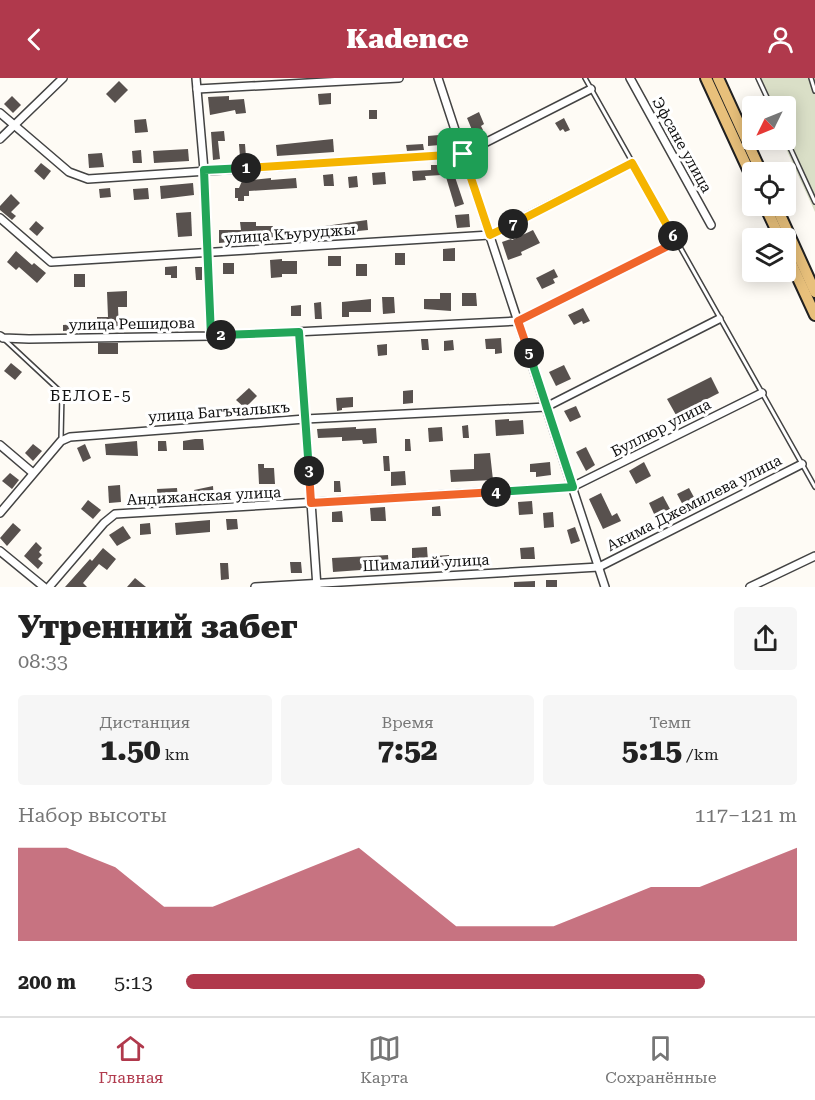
<!DOCTYPE html>
<html lang="ru">
<meta charset="utf-8">
<style>
:root{--surface:#fff;--page:#f6f6f6;--text:#222;--muted:#767676;--line:#e0e0e0;--accent:#b0394c}
body{margin:0;font-family:"Roboto Serif",serif;background:var(--page);color:var(--text);height:100vh;display:flex;flex-direction:column;font-size:22px;white-space:nowrap}
*{box-sizing:border-box;margin:0}
p{font-size:20px;color:var(--muted)}
.icon{flex:none;width:33px;height:33px;fill:none;stroke:currentColor;stroke-width:2;stroke-linecap:round;stroke-linejoin:round}
.map{position:relative;height:509px;overflow:hidden}
.sheet{display:flex;flex-direction:column;background:var(--surface);flex:1}
.sheet>*{flex:none}
.needle{width:39px;rotate:227deg}
.controls{position:absolute;left:742px;top:18px;display:grid;gap:12px}
.controls a{display:grid;place-items:center;width:54px;height:54px;border-radius:6px;background:var(--surface);box-shadow:0 3px 15px #0003;font-size:30px}
.pin{position:absolute;display:grid;place-items:center;width:51px;height:51px;color:#fff;margin:-26px;border-radius:12px;box-shadow:0 3px 9px #0006}
.km{position:absolute;width:30px;height:30px;margin:-15px;border-radius:50%;background:#222;color:#fff;font-size:16px;line-height:30px;text-align:center}
.round{display:grid;place-items:center;flex:none;width:63px;height:63px;border-radius:6px;background:var(--page)}
.headline{display:flex;align-items:center;justify-content:space-between;height:102px;padding:0 18px}
h1{font-size:33px;font-weight:800;line-height:45px}
.stats{display:grid;grid-template-columns:repeat(3,1fr);gap:9px;height:102px;padding:6px 18px}
.stats div{display:grid;align-content:center;border-radius:6px;background:var(--page);text-align:center}
.stats b{font-size:30px;font-weight:800}
.stats small{font-size:16px;font-weight:400}
.stats p{font-size:16px}
.chart{height:168px;padding:12px 18px}
.chart p{display:flex;justify-content:space-between}
.chart svg{width:100%;height:108px;margin-top:6px;fill:var(--accent);opacity:.7}
ul{padding:0 18px;list-style:none;font-size:20px}
li{display:grid;grid-template-columns:96px 72px 1fr;align-items:center;height:45px}
li i{height:15px;border-radius:8px;background:var(--accent)}
header{display:flex;justify-content:space-between;align-items:center;height:78px;padding:0 18px;background:var(--accent);color:#fff;font-size:27px;font-weight:800}
.tabs{display:flex;justify-content:space-around;align-items:center;height:84px;border-top:2px solid var(--line);background:var(--surface);font-size:16px;color:var(--muted)}
.tabs a{display:grid;justify-items:center;gap:3px}
.tabs .active{color:var(--accent)}
.map>svg:first-child{display:block}
</style>
<header><svg class="icon" aria-label="back" viewBox="0 0 24 24"><path d="M15 5l-7 7 7 7"/></svg>Kadence<svg class="icon" aria-label="person" viewBox="0 0 24 24"><circle cx="12" cy="8" r="4"/><path d="M4 21q1-7 8-7t8 7"/></svg></header>
<div class="map">
<svg width="815" height="509" viewBox="0 0 815 509">
<rect width="100%" height="100%" fill="#fefbf5"/>
<path fill="#dadfc7" d="M755,0H815V134L782,62H786V28H768Z"/>
<g fill="#58514e">
<path d="M119,3L128,12L115,25L106,16Z"/>
<path d="M331,15V26L319,27L318,16Z"/>
<path d="M12,18L21,27L13,35L4,26Z"/>
<path d="M229,18V22L244,21L246,35L236,36L235,32L210,37L208,19Z"/>
<rect x="369" y="32" width="8" height="9"/>
<path d="M479,34L484,46L481,48L483,52L476,55L474,51L472,52L467,40Z"/>
<path d="M564,40L570,52L565,54L563,51L560,53L555,45Z"/>
<path d="M146,41L148,54L135,55L134,42Z"/>
<path d="M224,53L225,63H218L220,81L213,82L211,54Z"/>
<path d="M439,57L440,67L428,68V58Z"/>
<path d="M333,61L334,74L277,78L276,67Z"/>
<path d="M239,66H245L246,79H240Z"/>
<path d="M423,66L424,72L407,73L406,67Z"/>
<path d="M188,71L189,83L154,85L153,73Z"/>
<path d="M141,72L142,85H133L132,73Z"/>
<path d="M102,75L104,89L89,90L88,76Z"/>
<path d="M41,85L51,93L44,102L34,93Z"/>
<path d="M431,87H441L442,97L425,98L426,102L413,103L412,93L431,92Z"/>
<path d="M385,94L386,106L373,107L372,95Z"/>
<path d="M333,96L334,108H324L323,97Z"/>
<path d="M454,96L464,126L455,129L446,99Z"/>
<path d="M357,98L358,109L349,110L348,99Z"/>
<path d="M271,100V102L296,100L297,110L249,113V118H244V123H238V120H235V110H239L242,103Z"/>
<path d="M193,105L194,117L161,121L160,108Z"/>
<path d="M110,110L111,119L100,120L99,111Z"/>
<path d="M148,110L149,121L134,122L133,111Z"/>
<path d="M11,116L20,125L11,134L16,138L12,142L0,132V128Z"/>
<path d="M191,134L192,158L178,159L176,135Z"/>
<path d="M469,136L470,149L457,150L455,137Z"/>
<path d="M367,142L368,152L358,153V155L312,158L311,150Z"/>
<path d="M36,143L44,150L37,158L29,151Z"/>
<path d="M240,144H256V148H273V163H263L262,160H231V164L219,165V152H241Z"/>
<path d="M533,152L540,165L521,174L522,177L508,182L502,164L511,161L512,162Z"/>
<path d="M455,170V183H443V171Z"/>
<path d="M16,173L32,187L34,185L46,195L37,205L19,189L16,192L7,184Z"/>
<rect x="395" y="175" width="10" height="12"/>
<rect x="328" y="178" width="13" height="10"/>
<path d="M282,181V183H297V196H282V199L271,200L270,182Z"/>
<rect x="223" y="185" width="11" height="11"/>
<rect x="356" y="186" width="11" height="12"/>
<path d="M177,188V200H171V197H165V189Z"/>
<path d="M195,189H202V202H196Z"/>
<path d="M554,191L558,199L553,201L555,205L542,211L536,200Z"/>
<rect x="74" y="196" width="11" height="13"/>
<path d="M127,213V229H118L119,252H112V250L63,253V247L76,246V243L97,242V239H108L107,214Z"/>
<path d="M440,215H451V233L424,231V221H440Z"/>
<path d="M462,215H476L477,228H462Z"/>
<path d="M382,219H394L395,235L383,236Z"/>
<path d="M371,221V234H349V239H342V224Z"/>
<path d="M321,224L322,241H315L314,225Z"/>
<path d="M301,227V238H291V228Z"/>
<path d="M583,230L590,243L583,246L582,243L574,247L568,237Z"/>
<path d="M501,260L502,275L495,276V271H486L485,261Z"/>
<path d="M421,261H428L429,272H422Z"/>
<path d="M453,262L454,272L444,273V263Z"/>
<rect x="98" y="265" width="20" height="11"/>
<path d="M387,266V277L378,278L377,267Z"/>
<path d="M11,285L22,294L15,302L4,293Z"/>
<path d="M564,287L571,301L556,308L549,294Z"/>
<path d="M711,299L719,315L676,337L667,321Z"/>
<path d="M249,310L257,318L245,330L236,322Z"/>
<path d="M413,312V325L403,326V313Z"/>
<path d="M353,319V329L342,330V332L337,333L336,320Z"/>
<path d="M576,328L581,339L570,344L564,333Z"/>
<path d="M509,341V343L523,342L524,356L496,358L495,342Z"/>
<path d="M468,347L469,360H463L462,348Z"/>
<path d="M356,349V351L376,350L377,365L363,366L362,362L342,363V359L318,360L317,351Z"/>
<path d="M442,349L443,363L429,364L428,350Z"/>
<path d="M195,361H203L204,372H183V363Z"/>
<path d="M405,361H410L411,373H405Z"/>
<path d="M137,363L138,378L106,377L105,366Z"/>
<path d="M158,363H166L167,373H158Z"/>
<path d="M33,366L42,373L33,383L25,375Z"/>
<path d="M85,366L91,380L83,384L77,370Z"/>
<path d="M586,369L595,387L586,393L576,374Z"/>
<path d="M490,375L493,402L451,404L450,392L474,391V376Z"/>
<path d="M383,378H389L390,393H384Z"/>
<path d="M550,384L551,397L536,399V394H530V386Z"/>
<path d="M644,384L651,398L636,406L629,393Z"/>
<path d="M258,386H264V390H274L275,406H259Z"/>
<path d="M405,393L406,407L391,408V394Z"/>
<path d="M10,395L19,402L12,411L2,403Z"/>
<path d="M334,403H340L341,414H334Z"/>
<path d="M120,407L121,424L109,425L108,408Z"/>
<path d="M213,408L214,423H195L194,412Z"/>
<path d="M177,410L178,421L158,422L157,411Z"/>
<path d="M689,410L696,423L684,429L677,416Z"/>
<path d="M601,415L612,438L617,435L621,443L603,451L589,421Z"/>
<path d="M663,418L670,431L655,438L649,425Z"/>
<path d="M88,422L101,432L93,441L81,431Z"/>
<path d="M532,423L533,436L519,437L518,424Z"/>
<path d="M440,428L441,438H432V429Z"/>
<path d="M385,429L386,443H371L370,430Z"/>
<path d="M342,433L343,444H332V434Z"/>
<path d="M553,434L554,449L544,450L543,435Z"/>
<path d="M226,441H237L238,451L227,452Z"/>
<path d="M210,442V454L176,457L175,445Z"/>
<path d="M13,445L21,452L7,468L0,460Z"/>
<path d="M150,445L151,456L140,457V446Z"/>
<path d="M123,448L131,460L117,468L109,457Z"/>
<path d="M575,449L580,463L571,466L567,452Z"/>
<path d="M36,464L42,470L39,474L42,477L38,481L43,485L38,491L24,478Z"/>
<path d="M427,469L428,484L412,485V470Z"/>
<path d="M534,469L535,481H521L520,470Z"/>
<path d="M103,470L116,481L107,492L99,486L83,505L87,509H65L90,481L92,483Z"/>
<path d="M388,477L389,490L333,494L332,480Z"/>
<path d="M449,477L450,487L434,488V478Z"/>
<path d="M290,484H301L302,495H291Z"/>
<path d="M220,485H228L229,501L221,502Z"/>
<path d="M135,500L146,509H127Z"/>
<rect x="546" y="502" width="11" height="7"/>
<path d="M535,503V509H514V504Z"/>
</g>
<g fill="none" stroke-linecap="round" stroke-linejoin="round">
<g stroke="#434343" stroke-width="6">
<g id="service">
<path d="M585,0L815,409"/>
<path d="M758,0L771,28"/>
<path d="M811,0L815,13"/>
<path d="M786,61L815,124"/>
<path d="M4,261L62,315L61,361"/>
</g>
</g>
<g stroke="#434343" stroke-width="10">
<g id="minor">
<path d="M196,0L204,92L211,258"/>
<path d="M438,0L605,509"/>
<path d="M630,0L711,147"/>
<path d="M197,11L399,0"/>
<path d="M0,35L69,94L88,101L463,76L591,11"/>
<path d="M0,61L63,0"/>
<path d="M0,140L51,184L490,157L632,85"/>
<path d="M299,254L317,509"/>
<path d="M0,258L3,260L29,261L211,258L518,243L676,164"/>
<path d="M0,367L33,395"/>
<path d="M0,435L61,363L70,359L305,341L546,329L719,241"/>
<path d="M0,473L44,509"/>
<path d="M49,509L104,445L115,436L572,409L762,315"/>
<path d="M255,509L599,489L802,386"/>
<path d="M750,509L815,478"/>
</g>
</g>
<g stroke="#212121" stroke-width="14">
<g id="primary">
<path d="M706,0L753,102"/>
<path d="M718,0L761,94"/>
<path d="M765,128L780,160"/>
<path d="M776,128L815,214"/>
<path d="M786,174L815,237"/>
</g>
</g>
<use href="#service" stroke="#fff" stroke-width="3"/>
<use href="#minor" stroke="#fff" stroke-width="7"/>
<use href="#primary" stroke="#e8c07b" stroke-width="10"/>
</g>
<g fill="none" stroke-linecap="round" stroke-linejoin="round">
<g stroke="#fff" stroke-width="12">
<path id="split-1" d="M246,90L463,76"/>
</g>
<g stroke="#fff" stroke-width="12">
<path id="split-2" d="M221,257L211,258L204,92L246,90"/>
</g>
<g stroke="#fff" stroke-width="12">
<path id="split-3" d="M221,257L299,254L309,393"/>
</g>
<g stroke="#fff" stroke-width="12">
<path id="split-4" d="M309,393L311,425L496,414"/>
</g>
<g stroke="#fff" stroke-width="12">
<path id="split-5" d="M496,414L573,409L529,275"/>
</g>
<g stroke="#fff" stroke-width="12">
<path id="split-6" d="M529,275L518,243L676,164L673,158"/>
</g>
<g stroke="#fff" stroke-width="12">
<path id="split-7" d="M513,146L632,85L673,158"/>
</g>
<g stroke="#fff" stroke-width="12">
<path id="split-8" d="M463,76L490,157L513,146"/>
</g>
<use href="#split-1" stroke="#f5b400" stroke-width="8"/>
<use href="#split-2" stroke="#22a559" stroke-width="8"/>
<use href="#split-3" stroke="#22a559" stroke-width="8"/>
<use href="#split-4" stroke="#f0652b" stroke-width="8"/>
<use href="#split-5" stroke="#22a559" stroke-width="8"/>
<use href="#split-6" stroke="#f0652b" stroke-width="8"/>
<use href="#split-7" stroke="#f5b400" stroke-width="8"/>
<use href="#split-8" stroke="#f5b400" stroke-width="8"/>
</g>
<g text-anchor="middle" dominant-baseline="central" stroke-width="6" stroke-linejoin="round" paint-order="stroke">
<g font-size="15" fill="#101010" stroke="#fff">
<text transform="translate(682 67) rotate(61)">Эфсане улица</text>
<text transform="translate(290 156) rotate(-4)">улица Къуруджы</text>
<text transform="translate(132 246) rotate(-1)">улица Решидова</text>
<text transform="translate(219 334) rotate(-4)">улица Багъчалыкъ</text>
<text transform="translate(661 350) rotate(-27)">Буллюр улица</text>
<text transform="translate(204 418) rotate(-3)">Андижанская улица</text>
<text transform="translate(694 425) rotate(-27)">Акима Джемилева улица</text>
<text transform="translate(426 485) rotate(-3)">Шималий улица</text>
</g>
<g font-size="16" letter-spacing="1.5" fill="#101010" stroke="#fff">
<text x="91" y="317">БЕЛОЕ-5</text>
</g>
</g>
</svg>
<div class="controls">
<a><svg class="needle" viewBox="-14 -14 28 28"><path d="M0-13l5 13h-10z" fill="#e53935"/><path d="M0 13l5-13h-10z" fill="#767676"/></svg></a>
<a><svg class="icon" aria-label="locate" viewBox="0 0 24 24"><circle cx="12" cy="12" r="6"/><path d="M12 2v4M12 18v4M2 12h4M18 12h4"/></svg></a>
<a><svg class="icon" aria-label="layers" viewBox="0 0 24 24"><path d="M12 4l9 5-9 5-9-5zM3 14l9 5 9-5"/></svg></a>
</div>
<div class="pin" style="left:463px;top:76px;background:#1e9e55"><svg class="icon" aria-label="arrive" viewBox="0 0 24 24"><path d="M6 21V4h12l-3 4 3 4H6"/></svg></div>
<b class="km" style="left:246px;top:90px">1</b>
<b class="km" style="left:221px;top:257px">2</b>
<b class="km" style="left:309px;top:393px">3</b>
<b class="km" style="left:496px;top:414px">4</b>
<b class="km" style="left:529px;top:275px">5</b>
<b class="km" style="left:673px;top:158px">6</b>
<b class="km" style="left:513px;top:146px">7</b>
</div>
<section class="sheet">
<div class="headline"><div><h1>Утренний забег</h1><p>08:33</p></div><a class="round"><svg class="icon" aria-label="share" viewBox="0 0 24 24"><path d="M12 15V3M7 8l5-5 5 5M5 13v7h14v-7"/></svg></a></div>
<div class="stats">
<div><p>Дистанция</p><b>1.50<small> km</small></b></div>
<div><p>Время</p><b>7:52</b></div>
<div><p>Темп</p><b>5:15<small> /km</small></b></div>
</div>
<div class="chart"><p><span>Набор высоты</span>117–121 m</p>
<svg viewBox="0 0 160 44" preserveAspectRatio="none"><path d="M0 44V6L10 6L20 14L30 30L40 30L50 22L60 14L70 6L80 22L90 38L100 38L110 38L120 30L130 22L140 22L150 14L160 6V44z"/></svg>
</div>
<ul>
<li><b>200 m</b>5:13<i style="width:85%"></i></li>
</ul>
</section>
<nav class="tabs">
<a class="active"><svg class="icon" aria-label="home" viewBox="0 0 24 24"><path d="M3 11l9-7 9 7M6 9v11h12V9"/></svg>Главная</a>
<a><svg class="icon" aria-label="map" viewBox="0 0 24 24"><path d="M3 6l6-2 6 2 6-2v14l-6 2-6-2-6 2zM9 4v14M15 6v14"/></svg>Карта</a>
<a><svg class="icon" aria-label="saved" viewBox="0 0 24 24"><path d="M7 4h10v16l-5-4-5 4z"/></svg>Сохранённые</a>
</nav>
